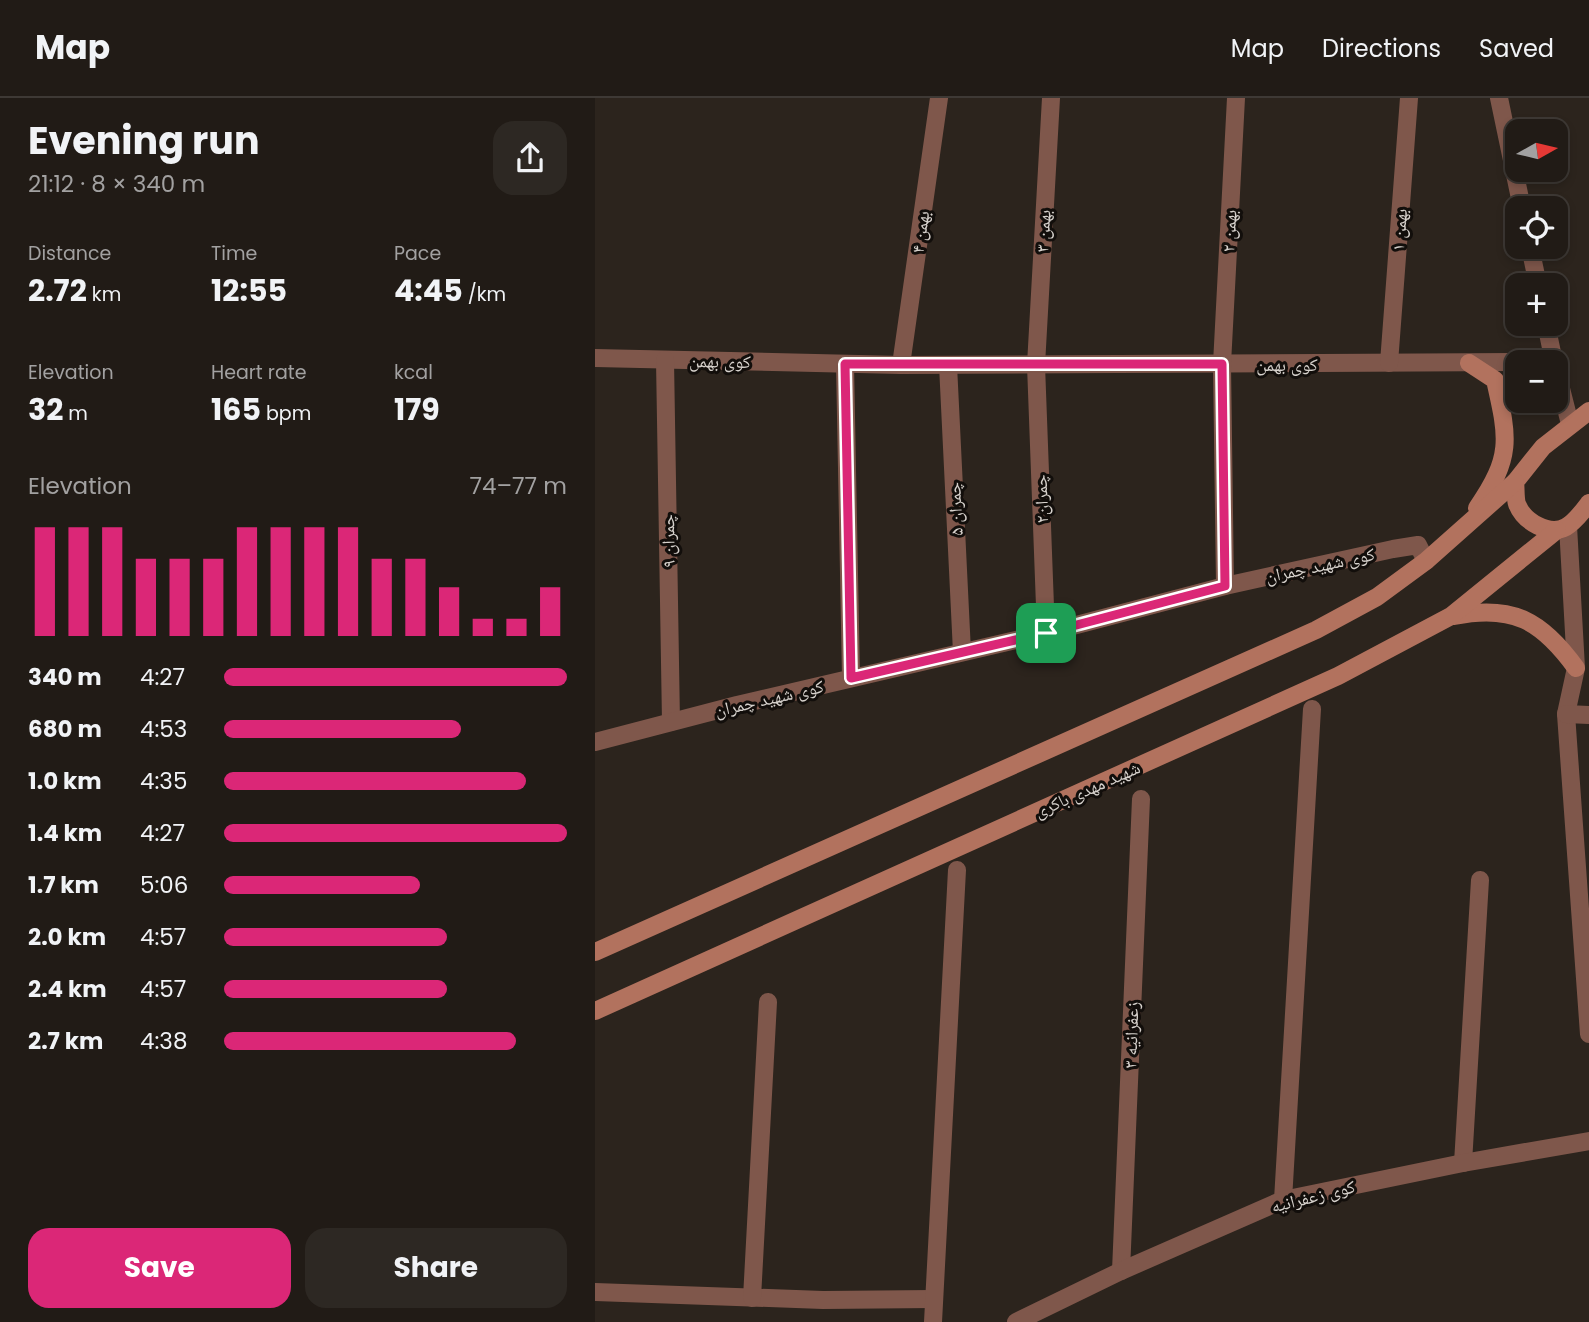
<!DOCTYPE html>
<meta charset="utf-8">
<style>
:root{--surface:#211b16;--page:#2d2823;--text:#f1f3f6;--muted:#a2a1a1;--line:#3e3935;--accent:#db2777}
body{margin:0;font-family:Poppins,"Noto Naskh Arabic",sans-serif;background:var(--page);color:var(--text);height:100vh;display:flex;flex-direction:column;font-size:26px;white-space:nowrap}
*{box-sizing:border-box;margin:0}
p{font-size:23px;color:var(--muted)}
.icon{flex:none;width:38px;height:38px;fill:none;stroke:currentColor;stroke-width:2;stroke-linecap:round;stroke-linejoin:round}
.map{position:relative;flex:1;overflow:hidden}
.side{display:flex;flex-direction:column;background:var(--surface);width:595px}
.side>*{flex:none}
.needle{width:46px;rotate:82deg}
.tools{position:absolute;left:910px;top:21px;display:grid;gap:14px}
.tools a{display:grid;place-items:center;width:63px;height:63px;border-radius:14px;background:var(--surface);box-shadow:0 4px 10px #0003,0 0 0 2px var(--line);font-size:35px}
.pin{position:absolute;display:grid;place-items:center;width:60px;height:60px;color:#fff;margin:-30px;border-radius:14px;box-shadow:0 4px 10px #0006}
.round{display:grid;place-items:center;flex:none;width:74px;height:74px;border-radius:21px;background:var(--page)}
.headline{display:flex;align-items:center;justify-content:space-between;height:119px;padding:0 28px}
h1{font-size:38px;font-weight:700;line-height:52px}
.figures{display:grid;grid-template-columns:repeat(3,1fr);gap:10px;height:119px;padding:7px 28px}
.figures div{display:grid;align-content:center}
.figures b{font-size:30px;font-weight:700}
.figures small{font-size:19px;font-weight:400}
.figures p{font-size:19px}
.chart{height:196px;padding:14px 28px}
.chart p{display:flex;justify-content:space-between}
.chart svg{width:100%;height:126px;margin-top:7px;stroke:var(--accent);stroke-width:6}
.button{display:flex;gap:14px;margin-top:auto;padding:14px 28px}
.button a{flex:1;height:80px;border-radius:21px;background:var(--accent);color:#fff;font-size:28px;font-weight:700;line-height:80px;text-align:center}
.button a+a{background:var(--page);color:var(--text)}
ul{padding:0 28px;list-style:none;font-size:23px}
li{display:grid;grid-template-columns:112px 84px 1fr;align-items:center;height:52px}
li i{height:18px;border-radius:9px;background:var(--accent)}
header{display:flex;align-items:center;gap:42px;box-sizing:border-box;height:98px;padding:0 35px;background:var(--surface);border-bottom:2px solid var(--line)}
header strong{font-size:33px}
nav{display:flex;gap:38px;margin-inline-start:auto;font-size:24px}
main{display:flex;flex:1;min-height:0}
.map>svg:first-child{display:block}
</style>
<header>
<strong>Map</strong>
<nav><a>Map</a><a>Directions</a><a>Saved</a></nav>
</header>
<main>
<section class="side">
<div class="headline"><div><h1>Evening run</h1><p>21:12 · 8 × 340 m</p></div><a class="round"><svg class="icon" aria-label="share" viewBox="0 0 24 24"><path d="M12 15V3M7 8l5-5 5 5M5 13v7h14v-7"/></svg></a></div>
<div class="figures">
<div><p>Distance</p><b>2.72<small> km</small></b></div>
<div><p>Time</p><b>12:55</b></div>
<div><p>Pace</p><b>4:45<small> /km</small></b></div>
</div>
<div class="figures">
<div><p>Elevation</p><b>32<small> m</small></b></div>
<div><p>Heart rate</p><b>165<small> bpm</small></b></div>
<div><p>kcal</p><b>179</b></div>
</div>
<div class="chart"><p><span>Elevation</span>74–77 m</p>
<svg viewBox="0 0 160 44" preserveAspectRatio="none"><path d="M5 44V6M15 44V6M25 44V6M35 44V17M45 44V17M55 44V17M65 44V6M75 44V6M85 44V6M95 44V6M105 44V17M115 44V17M125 44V27M135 44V38M145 44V38M155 44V27"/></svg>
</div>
<ul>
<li><b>340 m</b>4:27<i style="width:100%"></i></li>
<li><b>680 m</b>4:53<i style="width:69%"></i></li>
<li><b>1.0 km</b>4:35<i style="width:88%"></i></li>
<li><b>1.4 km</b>4:27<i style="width:100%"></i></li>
<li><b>1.7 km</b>5:06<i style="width:57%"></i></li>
<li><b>2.0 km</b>4:57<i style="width:65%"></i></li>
<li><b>2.4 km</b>4:57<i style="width:65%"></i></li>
<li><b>2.7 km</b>4:38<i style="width:85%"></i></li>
</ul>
<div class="button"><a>Save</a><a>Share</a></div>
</section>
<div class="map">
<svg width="994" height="1224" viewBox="0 0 994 1224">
<rect width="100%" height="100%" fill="#2c241d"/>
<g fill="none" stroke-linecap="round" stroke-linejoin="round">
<g stroke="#7f574b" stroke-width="18">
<path d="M904,0L927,110"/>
<path d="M935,149L943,187"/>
<path d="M951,226L959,264"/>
<path d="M0,260L306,267L922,264"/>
<path d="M70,262L76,624"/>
<path d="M925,264H959"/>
<path d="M794,265L814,0"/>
<path d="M250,266L256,580"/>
<path d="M306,267L344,0"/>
<path d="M353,267L367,554"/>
<path d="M961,271L975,326"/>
<path d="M973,428L981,570L971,616L994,936"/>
<path d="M630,488L627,266L641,0"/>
<path d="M451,535L441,267L456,0"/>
<path d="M971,616L994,617"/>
<path d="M0,644L142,607L451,535L630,488L798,451L823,447L831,463"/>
<path d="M868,1065L885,782"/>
<path d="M688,1102L717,611"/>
<path d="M526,1173L546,701"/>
<path d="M0,1194L228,1202L339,1201"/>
<path d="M157,1200L173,904"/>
<path d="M338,1224L362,772"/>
<path d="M421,1224L526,1173L688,1102L868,1065L994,1043"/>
</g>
<g stroke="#b2725e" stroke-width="18">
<path d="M874,265L900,282C913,340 918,358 882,410"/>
<path d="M994,313L948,349L920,384C921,390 920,400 922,406C929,424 954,438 971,429C980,424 988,413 994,405"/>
<path d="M859,518C918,506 947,523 981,570"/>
<path d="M0,854L721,532L782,499L831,463L920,384"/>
<path d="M0,913L743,578L856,518L962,432"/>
</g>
</g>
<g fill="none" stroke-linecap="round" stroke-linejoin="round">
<g stroke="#fff" stroke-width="14">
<path id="route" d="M250,266H627L630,488L451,535L256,580Z"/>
</g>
<use href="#route" stroke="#db2777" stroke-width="9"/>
</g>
<g text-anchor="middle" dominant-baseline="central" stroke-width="6" stroke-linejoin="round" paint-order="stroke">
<g font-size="18" fill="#d6d1cc" stroke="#120e0b">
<text transform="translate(804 132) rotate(-86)">بهمن ۱</text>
<text transform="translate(448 133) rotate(-87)">بهمن ۳</text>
<text transform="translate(634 133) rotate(-87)">بهمن ۲</text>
<text transform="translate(325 134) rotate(-82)">بهمن ۴</text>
<text transform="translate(125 263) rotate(1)">کوی بهمن</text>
<text x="692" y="266">کوی بهمن</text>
<text transform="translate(446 401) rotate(-92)">چمران۲</text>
<text transform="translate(360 411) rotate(-93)">چمران ۵</text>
<text transform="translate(73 443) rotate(-91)">چمران ۹</text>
<text transform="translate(725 467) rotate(-12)">کوی شهید چمران</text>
<text transform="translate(174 600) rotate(-13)">کوی شهید چمران</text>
<text transform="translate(492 691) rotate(-24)">شهید مهدی باکری</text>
<text transform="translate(536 937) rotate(-88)">زعفرانیه ۳</text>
<text transform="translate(718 1098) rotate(-14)">کوی زعفرانیه</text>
</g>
</g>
</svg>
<div class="tools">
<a><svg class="needle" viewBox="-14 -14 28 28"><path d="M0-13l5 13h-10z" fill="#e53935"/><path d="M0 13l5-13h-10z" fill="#a2a1a1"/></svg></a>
<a><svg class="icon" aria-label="locate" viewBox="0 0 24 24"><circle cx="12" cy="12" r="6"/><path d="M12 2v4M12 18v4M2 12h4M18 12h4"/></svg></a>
<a>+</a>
<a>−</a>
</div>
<div class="pin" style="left:451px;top:535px;background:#1e9e55"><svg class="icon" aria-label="arrive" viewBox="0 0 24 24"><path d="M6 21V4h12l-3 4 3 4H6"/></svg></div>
</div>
</main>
